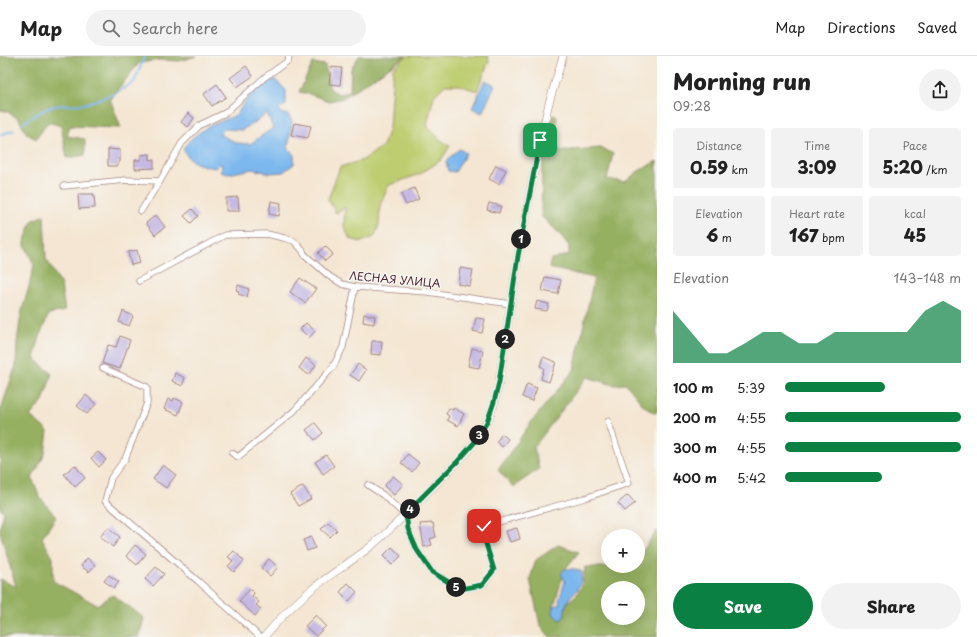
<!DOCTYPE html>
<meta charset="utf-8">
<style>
:root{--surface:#fff;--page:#f2f2f2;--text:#222;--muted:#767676;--line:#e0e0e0;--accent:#0b8043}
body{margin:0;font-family:"Playpen Sans",sans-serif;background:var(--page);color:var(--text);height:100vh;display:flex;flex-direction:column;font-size:15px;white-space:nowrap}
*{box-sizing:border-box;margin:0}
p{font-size:13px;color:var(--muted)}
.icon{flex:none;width:22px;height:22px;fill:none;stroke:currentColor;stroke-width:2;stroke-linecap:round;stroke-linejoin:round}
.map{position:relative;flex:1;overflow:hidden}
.details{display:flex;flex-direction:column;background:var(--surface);width:320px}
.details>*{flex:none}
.fabs{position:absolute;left:601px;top:473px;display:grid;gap:8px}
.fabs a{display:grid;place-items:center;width:44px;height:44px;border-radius:50%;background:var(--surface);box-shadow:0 4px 16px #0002;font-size:20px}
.pin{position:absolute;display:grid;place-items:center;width:34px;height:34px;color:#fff;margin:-17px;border-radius:8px;box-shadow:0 2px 6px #0006}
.km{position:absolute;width:20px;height:20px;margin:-10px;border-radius:50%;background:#222;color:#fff;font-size:11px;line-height:20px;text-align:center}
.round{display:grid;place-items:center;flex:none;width:42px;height:42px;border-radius:21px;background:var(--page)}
.headline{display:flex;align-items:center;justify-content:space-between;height:68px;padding:0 16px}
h1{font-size:22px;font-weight:800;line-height:30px}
.metrics{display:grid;grid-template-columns:repeat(3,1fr);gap:6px;height:68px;padding:4px 16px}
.metrics div{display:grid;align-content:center;border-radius:4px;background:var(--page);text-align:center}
.metrics b{font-size:17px;font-weight:800}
.metrics small{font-size:11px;font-weight:400}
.metrics p{font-size:11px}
.chart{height:112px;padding:8px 16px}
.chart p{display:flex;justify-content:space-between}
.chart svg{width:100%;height:72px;margin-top:4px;fill:var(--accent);opacity:.7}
.cta{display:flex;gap:8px;margin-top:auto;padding:8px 16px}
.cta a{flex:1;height:46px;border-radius:24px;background:var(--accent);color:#fff;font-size:16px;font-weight:800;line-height:46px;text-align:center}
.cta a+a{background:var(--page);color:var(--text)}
ul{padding:0 16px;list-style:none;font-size:13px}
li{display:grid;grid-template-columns:64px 48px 1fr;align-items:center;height:30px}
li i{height:10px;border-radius:5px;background:var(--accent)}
header{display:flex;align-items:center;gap:24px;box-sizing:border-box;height:56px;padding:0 20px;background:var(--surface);border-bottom:1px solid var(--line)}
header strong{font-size:19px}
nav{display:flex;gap:22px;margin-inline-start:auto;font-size:14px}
.search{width:280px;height:36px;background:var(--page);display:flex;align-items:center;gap:10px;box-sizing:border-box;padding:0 14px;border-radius:22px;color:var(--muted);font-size:15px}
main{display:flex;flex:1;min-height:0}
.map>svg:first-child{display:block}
</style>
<header>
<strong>Map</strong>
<div class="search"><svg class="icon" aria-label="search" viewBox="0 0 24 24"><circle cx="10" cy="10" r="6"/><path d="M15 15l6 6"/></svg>Search here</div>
<nav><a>Map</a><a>Directions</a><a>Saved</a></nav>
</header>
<main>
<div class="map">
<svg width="657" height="581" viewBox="0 0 657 581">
<rect width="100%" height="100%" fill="#f6f6f2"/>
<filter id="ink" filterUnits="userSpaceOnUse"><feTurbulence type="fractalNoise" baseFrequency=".025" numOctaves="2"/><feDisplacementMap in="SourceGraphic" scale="8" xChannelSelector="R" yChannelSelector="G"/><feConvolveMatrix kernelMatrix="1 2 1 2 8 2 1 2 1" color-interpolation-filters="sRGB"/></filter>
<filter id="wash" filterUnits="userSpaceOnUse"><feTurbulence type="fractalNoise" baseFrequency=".012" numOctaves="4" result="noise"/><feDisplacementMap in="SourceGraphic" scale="16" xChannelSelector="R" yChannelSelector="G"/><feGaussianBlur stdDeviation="0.9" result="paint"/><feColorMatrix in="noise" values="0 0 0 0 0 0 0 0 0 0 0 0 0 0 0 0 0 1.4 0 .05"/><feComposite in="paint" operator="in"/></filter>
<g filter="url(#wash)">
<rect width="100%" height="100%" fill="#f4e6d2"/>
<path fill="#bdcd70" stroke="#84764e" d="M407,0H488L489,5L477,35L458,29H445L434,40L427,69L439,83L450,90L441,104L420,118L389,129L380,149L379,169L374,181L361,186L350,183L344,170L345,151L336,157L328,143L340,111L363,104L383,90L389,72L393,12Z"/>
<g fill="#96b062" stroke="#706846" fill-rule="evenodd">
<path d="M0,0H197L179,5L160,4L139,7L110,43L121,72L70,70L67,80L85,83V99L67,102L61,70L48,66L36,83L27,78L19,63L6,55L0,54Z"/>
<path d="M359,0H406L343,42L329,45L309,38L299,36L313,7L325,9L330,33L339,38L350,35L351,13Z"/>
<path d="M553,59L557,60L555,87L561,96L571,94L602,92L613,98L607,123L625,126L637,116L657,105V182L654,202L657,203V356L655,357L644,350L626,328L614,329L587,321L534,391L539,413L513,431L498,414L532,365L574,314L594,222L549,212L551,203L569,199V190L559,177L541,160L542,114Z"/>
<path d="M44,159L46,203L61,229L65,255L49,258L41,277L34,302L52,318L43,345L30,360L48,375L45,398L32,422L39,440L56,461L42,482L53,502V525L97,549L113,539L144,562L139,581H0V523L16,531L0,476V471L4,456L0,452V354L2,350L16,309L17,286L21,258L28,234L34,209L24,187L32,165Z"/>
<path d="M657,474V581H550L540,569L530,523L536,504L558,489L579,496L565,513L554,550L553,558L560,564L564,561L566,548L576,539L582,530L585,511H632L633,510H638V502ZM608,532H638V562H608Z"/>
</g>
<g fill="#7cb8ee" stroke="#636c8c" fill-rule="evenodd">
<path d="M274,23L286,34V49L279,52L281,57L288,59L292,65L288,92L294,99V108L283,116L269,117L252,113L228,118L221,116L222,109L219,108L215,112C206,110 191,108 186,98C184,96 184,94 184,91L191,83L207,71L236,59L253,35ZM267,57L273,72L250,88L237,87L219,78L224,73L242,74L257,65Z"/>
<path d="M485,24L495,29L482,57L472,52Z"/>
<path d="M459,93L466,97L455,116L448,115L446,105Z"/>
<path d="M565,513H575L582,516L581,526L577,534L571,540L566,548L564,561L560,564L553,558L554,550L560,548L559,545L565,525L561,518Z"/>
</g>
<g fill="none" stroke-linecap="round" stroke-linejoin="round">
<g stroke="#7cb8ee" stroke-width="2">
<path d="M23,67L40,56L53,50L84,48L114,38L134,26L145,0"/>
<path d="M0,79L14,74"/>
</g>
</g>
<g id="blocks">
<g fill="#c5b9e3">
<path d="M246,10L253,20L237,31L230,22Z"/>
<path d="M331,11L342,12L340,29L329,28Z"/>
<path d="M217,28L226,41L212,50L204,38Z"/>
<path d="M188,57L194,62L188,71L181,66Z"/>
<path d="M294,67L311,70L308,82L291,79Z"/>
<path d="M108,93L120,94V106L118,107V110H108Z"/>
<path d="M150,98V104L154,103V112L135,113V104H141V99Z"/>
<path d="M496,109L506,114L499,128L489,123Z"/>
<path d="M414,132L419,143L406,149L401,138Z"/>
<path d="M78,138H94L95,152L79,153Z"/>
<path d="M238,141L239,155H226V142Z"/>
<path d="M271,145L281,147L279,160L269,158Z"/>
<path d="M489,147L501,150L499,157L487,154Z"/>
<path d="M192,153L198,160L191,167L184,160Z"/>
<path d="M156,159L165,171L155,179L146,167Z"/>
<path d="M325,190L333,198L325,205L318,197Z"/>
<path d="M137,194L140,207L131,209L128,196Z"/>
<path d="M460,212L473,214L470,230L458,228Z"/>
<path d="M545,221L561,224L558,238L542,235Z"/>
<path d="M300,222L316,233L305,247L290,236Z"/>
<path d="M238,229L249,233L247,241L238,238L239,235L236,234Z"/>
<path d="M537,245L549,248L547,255L535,253Z"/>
<path d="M123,255L133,260L129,270L119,266Z"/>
<path d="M364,258L375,260L374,268L363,266Z"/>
<path d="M476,262L485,263L482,277L473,275Z"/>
<path d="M306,267L315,275L309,282L300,273Z"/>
<path d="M120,280L130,284L120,313L102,307L108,289L116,291Z"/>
<path d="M372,285H382L381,299L371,298Z"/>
<path d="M472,292L483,295L479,312L468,310Z"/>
<path d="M543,301L556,306L549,326L541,323L544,312L540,310Z"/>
<path d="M306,302L316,309L309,319L299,312Z"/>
<path d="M358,308L366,314L359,325L350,319Z"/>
<path d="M175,317L185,322L182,330L172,325Z"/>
<path d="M527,328L537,332L532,345L522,341Z"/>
<path d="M86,339L96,348L87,358L77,350Z"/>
<path d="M174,342L183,346L178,359L164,353L168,343L173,345Z"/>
<path d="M449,352L453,354L454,352L464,358L458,370L447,364L449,360L446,358Z"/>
<path d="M315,367L323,377L315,384L306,374Z"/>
<path d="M502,378L508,383L502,391L496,386Z"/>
<path d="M98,396L106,404L99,411L91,402Z"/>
<path d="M408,398L419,407L412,416L401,407Z"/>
<path d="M326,399L334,410L323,418L315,406Z"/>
<path d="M75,409L85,422L75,431L64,418Z"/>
<path d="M163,409L176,419L166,432L153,423Z"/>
<path d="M393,420L403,428L394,439L384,430Z"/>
<path d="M303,430L311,443L298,450L290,438Z"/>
<path d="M628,439L635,447L625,455L618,447Z"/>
<path d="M328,466L337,474L330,481L321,473Z"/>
<path d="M433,467L436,481L430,483L432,489L424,491L420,468Z"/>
<path d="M108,471L120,481L113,491L100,481Z"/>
<path d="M517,472L520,483L510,486L506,475Z"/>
<path d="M311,481L315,492L307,495L303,484Z"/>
<path d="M135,489L146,498L137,509L126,500Z"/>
<path d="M392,491L401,500L392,509L383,500Z"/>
<path d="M234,495L244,505L234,516L228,510L233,505L228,501Z"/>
<path d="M87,502L95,509L89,516L81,510Z"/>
<path d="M269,503L278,511L270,520L261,512Z"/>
<path d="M156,511L164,518L153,530L145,523Z"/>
<path d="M109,519L119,526L114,532L104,525Z"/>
<path d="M348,527L357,536L349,545L340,536Z"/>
<path d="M250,533L254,537L252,540L259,546L256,549L261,553L255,560L239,545Z"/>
<path d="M316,559L326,570L316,580L305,570Z"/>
</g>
</g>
</g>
<g filter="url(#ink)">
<use href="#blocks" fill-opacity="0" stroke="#9f827e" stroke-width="1"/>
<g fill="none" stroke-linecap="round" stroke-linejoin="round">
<g stroke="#9f827e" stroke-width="7">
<g id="minor">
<path d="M64,130L126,124L160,125"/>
<path d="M141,155L160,125L182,87L200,69L225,57L265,21L288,5L289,0"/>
<path d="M139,225L225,179L267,178L284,182L294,185L303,195L304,198L329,220L342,228L355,231L428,236L511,248"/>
<path d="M103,312L147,331V347L125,403L111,422L105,445L198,525L260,581"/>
<path d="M232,397L238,401L294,355L333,311L343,291L355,231"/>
<path d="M368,429L383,439L405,459L407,465L408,473L417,494L432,516L460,533L483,529L494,514L483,478L484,470L585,442L629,427L608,365"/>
</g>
</g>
<g stroke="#9f827e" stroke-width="8">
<path id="tertiary" d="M264,581C278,564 294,548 311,534C330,518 351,506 370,491C393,472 413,451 434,430C453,410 474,392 486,367C493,355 496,340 499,326L518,200L540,84L549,47L563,0"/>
</g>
<use href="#minor" stroke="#fff" stroke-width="5.5"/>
<use href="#tertiary" stroke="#fff" stroke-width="7"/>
</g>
</g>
<g fill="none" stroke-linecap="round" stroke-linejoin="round" filter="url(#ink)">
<g stroke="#fff" stroke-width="8">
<path id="route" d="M484,470L483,478L494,514L482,529L460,533L432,516L417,494L408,473L407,465L405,458L458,405L474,387L487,366L494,346L499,326L518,200L540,84"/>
</g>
<use href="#route" stroke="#0b8043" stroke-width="5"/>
</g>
<g text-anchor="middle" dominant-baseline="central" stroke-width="3" stroke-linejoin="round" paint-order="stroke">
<g font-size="11" fill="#4a1f2b" stroke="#f6f6f2">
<text transform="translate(395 223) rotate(5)">ЛЕСНАЯ УЛИЦА</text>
</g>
</g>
</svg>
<div class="fabs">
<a>+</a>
<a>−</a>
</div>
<div class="pin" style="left:540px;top:84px;background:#1e9e55"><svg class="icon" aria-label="arrive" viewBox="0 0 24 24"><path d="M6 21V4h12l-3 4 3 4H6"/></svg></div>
<div class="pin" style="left:484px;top:470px;background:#d93025"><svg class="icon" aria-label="check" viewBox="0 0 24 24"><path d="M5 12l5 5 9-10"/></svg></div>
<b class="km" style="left:521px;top:183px">1</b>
<b class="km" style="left:505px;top:283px">2</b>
<b class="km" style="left:479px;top:379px">3</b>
<b class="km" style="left:410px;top:453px">4</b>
<b class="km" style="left:456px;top:531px">5</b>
</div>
<section class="details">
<div class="headline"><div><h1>Morning run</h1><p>09:28</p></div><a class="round"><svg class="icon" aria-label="share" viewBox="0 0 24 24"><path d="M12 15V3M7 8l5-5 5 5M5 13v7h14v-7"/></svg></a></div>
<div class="metrics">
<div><p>Distance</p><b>0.59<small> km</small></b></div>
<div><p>Time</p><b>3:09</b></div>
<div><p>Pace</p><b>5:20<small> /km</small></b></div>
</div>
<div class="metrics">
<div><p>Elevation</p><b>6<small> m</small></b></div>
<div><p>Heart rate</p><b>167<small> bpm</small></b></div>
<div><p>kcal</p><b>45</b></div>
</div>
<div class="chart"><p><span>Elevation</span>143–148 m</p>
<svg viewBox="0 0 160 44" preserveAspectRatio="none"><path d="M0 44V12L10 25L20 38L30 38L40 32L50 25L60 25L70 32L80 32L90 25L100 25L110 25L120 25L130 25L140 12L150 6L160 12V44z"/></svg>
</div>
<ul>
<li><b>100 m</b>5:39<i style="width:57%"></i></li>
<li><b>200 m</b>4:55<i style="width:100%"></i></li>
<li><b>300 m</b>4:55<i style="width:100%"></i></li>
<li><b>400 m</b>5:42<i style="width:55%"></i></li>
</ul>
<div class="cta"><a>Save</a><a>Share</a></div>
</section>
</main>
